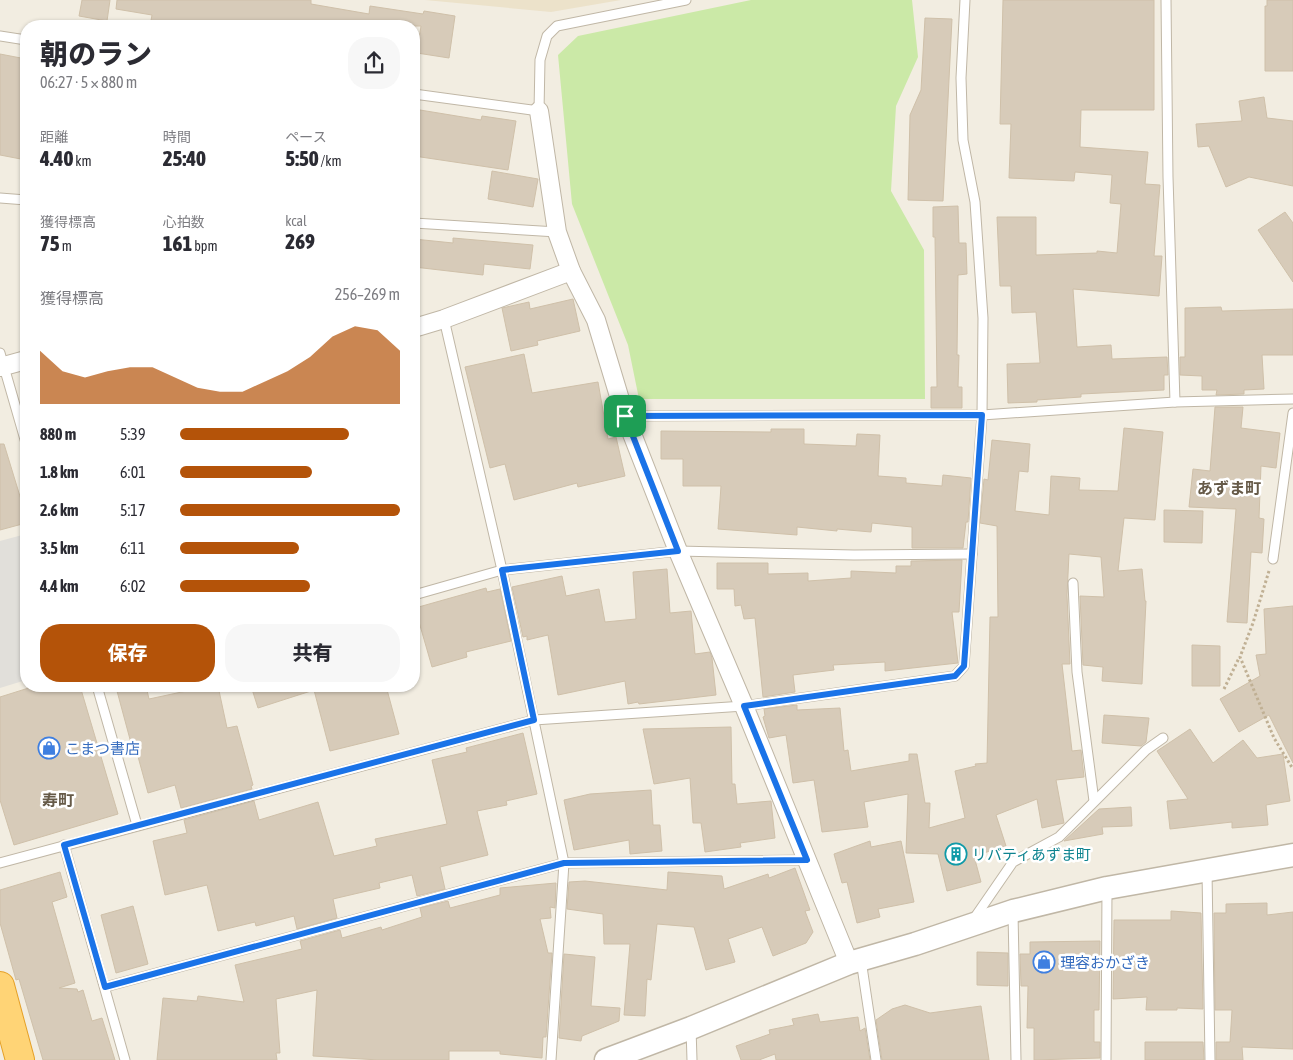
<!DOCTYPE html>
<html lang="ja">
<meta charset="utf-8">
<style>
:root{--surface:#fff;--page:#f7f7f7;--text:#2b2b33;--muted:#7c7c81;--accent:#b45309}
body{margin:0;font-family:"Asap Condensed","Noto Sans JP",sans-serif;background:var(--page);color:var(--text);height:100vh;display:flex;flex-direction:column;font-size:19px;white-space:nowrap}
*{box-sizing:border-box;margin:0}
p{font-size:16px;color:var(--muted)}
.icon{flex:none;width:28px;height:28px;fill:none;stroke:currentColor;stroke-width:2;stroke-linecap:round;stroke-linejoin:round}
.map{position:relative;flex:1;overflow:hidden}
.panel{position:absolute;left:20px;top:20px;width:400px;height:672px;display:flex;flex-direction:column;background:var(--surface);border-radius:20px;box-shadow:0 1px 4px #0004}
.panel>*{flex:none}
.pin{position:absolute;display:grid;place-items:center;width:42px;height:42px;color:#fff;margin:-21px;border-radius:10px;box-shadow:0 2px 8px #0006}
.round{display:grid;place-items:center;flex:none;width:52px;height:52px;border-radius:20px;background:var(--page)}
.headline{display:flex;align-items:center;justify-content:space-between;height:85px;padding:0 20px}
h1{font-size:28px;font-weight:800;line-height:38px}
.stats{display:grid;grid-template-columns:repeat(3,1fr);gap:8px;height:85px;padding:5px 20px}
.stats div{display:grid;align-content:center}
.stats b{font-size:21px;font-weight:800}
.stats small{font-size:14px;font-weight:400}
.stats p{font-size:14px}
.chart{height:140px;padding:10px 20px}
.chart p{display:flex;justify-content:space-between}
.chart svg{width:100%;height:90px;margin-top:5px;fill:var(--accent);opacity:.7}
.primary-button{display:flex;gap:10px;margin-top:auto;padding:10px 20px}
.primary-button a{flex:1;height:58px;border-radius:20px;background:var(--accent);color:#fff;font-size:20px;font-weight:800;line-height:58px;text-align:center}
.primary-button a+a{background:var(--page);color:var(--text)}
ul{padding:0 20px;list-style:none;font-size:16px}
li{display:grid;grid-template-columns:80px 60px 1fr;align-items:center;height:38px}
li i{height:12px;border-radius:6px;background:var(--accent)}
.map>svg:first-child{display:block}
</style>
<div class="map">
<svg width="1293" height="1060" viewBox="0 0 1293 1060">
<rect width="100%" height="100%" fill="#f2ede1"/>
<path fill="#ece2ca" d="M425,0H621L551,12Z"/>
<path fill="#cbe9a7" d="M751,0H912L918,57L896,106L891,191L924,250L925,399H639L628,345L572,204L558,55L578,36Z"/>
<path fill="#e1dfda" d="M26,534V680L0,688V541Z"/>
<g fill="#d7cbb9" stroke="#cfc0a9">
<path d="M82,0H110L107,21L79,16Z"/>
<path d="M117,0H311V4L369,14L370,6L423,14L424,11L455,16L449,58L417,53L421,26H197L176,22L175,26H150L152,15L116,9Z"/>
<path d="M1003,0H1154V110H1081L1080,147L1148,152L1145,184L1160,185L1154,256H1162L1159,296L1073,289L1077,347L1111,345L1112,359L1167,357L1168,375H1164V390L1081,394V397L1037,400V402L1008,403L1007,364L1040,363L1036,312L1012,313L1011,286H1000L997,217H1036V255L1097,253V251L1117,253L1121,204L1110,203L1112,175L1075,172L1074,181L1009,178L1011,124H1000Z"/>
<path d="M1267,0H1293V71H1265V6H1267Z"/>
<path d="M925,18L952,19L943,201L908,200L910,115L921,90Z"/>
<path d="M0,54L26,59V160L0,155Z"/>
<path d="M1264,97L1267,118L1293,121V186L1249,177L1226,187L1209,146L1198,147L1196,124L1242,121L1239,101Z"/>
<path d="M414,109L481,120L482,116L516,121L508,170L414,156Z"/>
<path d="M492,171L538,179L533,207L488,199Z"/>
<path d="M958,206L959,243H966L967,274L958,275L957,355H959L958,387H962V408H931V387H937L935,237H933V207Z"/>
<path d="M1285,212L1293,223V282L1258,230Z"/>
<path d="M453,238L533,245L530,269L484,264L483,275L414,267V239L453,243Z"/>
<path d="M573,299L580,331L537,341L538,345L511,351L502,308L529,302L530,309Z"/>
<path d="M1221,307L1222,311L1293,309V355H1262L1264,389L1244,390V394L1216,395L1217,390H1202V376L1180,375V357H1185V308Z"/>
<path d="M524,354L532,393L598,382L608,439L616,437L625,476L578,487L577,483L514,500L505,464L490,468L465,367Z"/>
<path d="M1215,407H1243L1241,428L1280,433L1276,468L1261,466L1259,518L1264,519L1262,553L1251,552L1247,623L1227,622L1236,509L1189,507L1193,469L1210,471Z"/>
<path d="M1124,428L1163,432L1155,520L1124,518L1118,571L1142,569L1145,601H1146L1142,684L1102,681L1103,667L1083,665L1080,596L1104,597L1101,557L1069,554L1067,595L1070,664H1062L1072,751L1081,750L1084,777L1056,780L1064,823L1042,828L1037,799L996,815L1006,846L974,856L981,882L947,891L938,854L906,853L908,794L864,802L868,827L822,832L814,780L793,783L786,735L769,738L763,717L765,716L764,709L797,705V710L840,708L844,751L848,750L851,771L909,761V754H917L925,803H930L929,828L965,818L955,771L976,766L975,764L987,763L990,617H998L997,526L980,523L984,479L988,480L992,440L1030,444L1028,472L1019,471L1015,511L1049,515L1051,476L1080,478L1079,490L1118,491Z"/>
<path d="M771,429H804V444L856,446L857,434L880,435L878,476L906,478V483L942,486L943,475L971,478L968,522H966L963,548H912V527L872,523L871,532L837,529V531L797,527V535L718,529L721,486H683V459H661V431L771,432Z"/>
<path d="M0,444H4L26,516V523L0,530Z"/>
<path d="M1164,510L1203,511L1202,543L1164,542Z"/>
<path d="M962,560L959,612H952L958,663L885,671V662L833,665L834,670L793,675L795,692L763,697L755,618L744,619L741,605L735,606L734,589H717V563H768V574L808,573V581L851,578V571L896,573V566H911V561Z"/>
<path d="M667,569L670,613L691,611L695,654L710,652L712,658L716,695L639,704L638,702L628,704L625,681L558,695L548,635L527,640V636L523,637L512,587L562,576L566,596L599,589L605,622L636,619L633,572Z"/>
<path d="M486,588L487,592L500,589L511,641L466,652L467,657L432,667L415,608Z"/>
<path d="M1293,606V763L1269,715L1239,732L1220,699L1260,676L1256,655L1266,654L1264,609Z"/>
<path d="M1192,645L1220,646V686H1192Z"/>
<path d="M35,686H80L118,814L14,845L0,800V697Z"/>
<path d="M132,686H146L149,699L191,690V686H218L227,728L237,726L253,785L251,786L252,789L181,808L175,785L148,793L134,742L131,743L117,691Z"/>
<path d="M251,686H386L399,734L330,751L314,690L258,708Z"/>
<path d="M1104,715L1149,718L1146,742L1141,746L1102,743Z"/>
<path d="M731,727L732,784H735L737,804L771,801L775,838L740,843L741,847L705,852L701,823H693L690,778L654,784L643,729Z"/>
<path d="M1190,729L1213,763L1243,740L1257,758L1283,754L1290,801L1266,805L1268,825L1232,828V822L1170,829L1167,801L1188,799L1157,751Z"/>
<path d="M523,733L537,794L506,801L507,805L477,811L488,855L440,867L445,889L417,896L412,875L379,883L380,888L333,899L337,918L297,929L294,916L256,926L255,922L218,931L207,885L165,895L153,841L187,833L184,820L254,801L259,820L318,802L334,856L377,846L375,839L447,824L432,760L467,752L466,748Z"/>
<path d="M651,790L653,825H660L662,851L630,854L629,840L574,850L564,800L590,794Z"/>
<path d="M1131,807L1132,826L1102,827L1103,834L1064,841L1099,809Z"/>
<path d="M870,841L871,847L901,841L914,902L878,909L880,917L857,923L847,882L842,883L834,854Z"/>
<path d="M795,868L810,910L805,911L813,932L806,943L773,956L762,927L728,939L735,962L706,970L694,927L657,924L651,980L647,979L645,1016L624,1015L630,944H604L603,914L567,909L569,882L585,881L667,890L668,872L722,876L724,889L768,874L769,878Z"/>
<path d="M60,872L67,897L52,902L75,983L59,988L77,989L78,992L83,990L92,1021L102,1018L115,1060H43L19,979L16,980L0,923V890Z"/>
<path d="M556,883L555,908L550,907L551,918L540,919L548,953H552L546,1037H543L542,1058L500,1054V1051H449V1060H379L313,1056L317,990L276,999L280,1053H276L277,1060H157L163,998L197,1001L198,996L244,1002L235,965L302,949L300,941L340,930L342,938L381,927L382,930L422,917L420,908L448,901L450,908L500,895V888Z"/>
<path d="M1267,903V915L1293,912V1049L1242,1047L1243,1060H1216V1042H1230L1232,1010H1215L1214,913H1226V904Z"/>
<path d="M133,906L148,964L116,973L101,915Z"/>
<path d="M1171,911L1201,913L1203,1009L1177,1008V1010H1146L1147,997L1113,999L1114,920H1171Z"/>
<path d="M1100,941L1099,1010H1094V1042H1100V1058L1034,1060V1028H1027L1028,986H1021L1020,954H1030V942Z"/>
<path d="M977,952L1008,953V986L977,985Z"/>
<path d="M564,954L595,957L591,1006L620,1008L619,1021L582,1036L581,1041L559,1038Z"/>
<path d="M905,1005L930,1013L981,1006L989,1060H882L876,1020L892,1009Z"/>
<path d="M818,1014L820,1022L858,1017L860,1031L865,1028L870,1060H776L775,1054L759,1060H741L736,1046L770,1034L769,1030L794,1025L792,1019Z"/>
<path d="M1145,1042H1203L1204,1060H1145Z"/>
</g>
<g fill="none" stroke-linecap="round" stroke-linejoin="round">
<g stroke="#c0b7a6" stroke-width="11">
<g id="service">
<path d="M1166,0L1168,177L1175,402"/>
<path d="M0,36L26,40"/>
<path d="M414,94L539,111L540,60L547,36L557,26L686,0"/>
<path d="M0,198L26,200"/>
<path d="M414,223L557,232"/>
<path d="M444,319L502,570L564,863L551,1060"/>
<path d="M0,353L26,443"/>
<path d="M625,416L982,415L1175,402L1293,399"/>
<path d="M1273,559L1293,413"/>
<path d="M1073,583L1077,672L1094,801"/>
<path d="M414,595L502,570L678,551L854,555L972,554"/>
<path d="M97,686L137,825"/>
<path d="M64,845L125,1060"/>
<path d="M0,863L534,720L744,706L955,676L964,666L982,415L983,318L975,202L963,140L961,78L965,0"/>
<path d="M1207,871L1210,1060"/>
<path d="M1013,913L1016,1060"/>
<path d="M973,920L1013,862L1059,837L1146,750L1163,738"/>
<path d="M861,960L876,1060"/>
<path d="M105,987L564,863L807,860"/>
<path d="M691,1028L692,1060"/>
<path d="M1106,1060L1107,888"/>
</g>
</g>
<g stroke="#c0b7a6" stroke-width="20">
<g id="minor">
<path d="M539,111L557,232L571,271L596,320L625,416L678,551L744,706L849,963"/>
<path d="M414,328L444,319L571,271"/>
<path d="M0,367L26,360"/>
</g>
</g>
<g stroke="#c0b7a6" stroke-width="25">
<path id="tertiary" d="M606,1060L691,1028L849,963L915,944L1013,911L1107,888L1293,855"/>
</g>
<g stroke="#e5a027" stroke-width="30">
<path id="trunk" d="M0,986L20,1060"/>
</g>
<g stroke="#c0b094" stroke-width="3" stroke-dasharray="2.5 2.5" stroke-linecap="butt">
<path d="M1269,571L1253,623L1240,657L1274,738L1293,769"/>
<path d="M1224,689L1239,658"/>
</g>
<use href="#service" stroke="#fff" stroke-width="9"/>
<use href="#minor" stroke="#fff" stroke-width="18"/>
<use href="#tertiary" stroke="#fff" stroke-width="22"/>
<use href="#trunk" stroke="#ffd476" stroke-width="28"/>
</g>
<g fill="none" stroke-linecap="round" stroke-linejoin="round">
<g stroke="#fff" stroke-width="10">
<path id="route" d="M982,415L964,666L955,676L744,706L807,860L564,863L105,987L64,845L534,720L502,570L678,551L625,416Z"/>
</g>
<use href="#route" stroke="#1a73e8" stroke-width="6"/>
</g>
<defs>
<g id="shop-ring" transform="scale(1.125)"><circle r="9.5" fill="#fff" stroke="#3f7fe0" stroke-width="1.5"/><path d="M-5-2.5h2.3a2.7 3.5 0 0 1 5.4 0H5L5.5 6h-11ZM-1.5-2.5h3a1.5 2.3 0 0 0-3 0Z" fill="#3f7fe0"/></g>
<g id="building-ring" transform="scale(1.125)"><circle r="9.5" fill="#fff" stroke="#0f9aa8" stroke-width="1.5"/><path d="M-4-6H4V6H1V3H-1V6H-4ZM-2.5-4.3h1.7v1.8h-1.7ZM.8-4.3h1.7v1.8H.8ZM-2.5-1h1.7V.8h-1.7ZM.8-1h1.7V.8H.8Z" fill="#0f9aa8"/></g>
</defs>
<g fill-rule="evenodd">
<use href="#shop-ring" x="49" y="748"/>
<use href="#building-ring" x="956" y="854"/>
<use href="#shop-ring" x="1044" y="962"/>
</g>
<g text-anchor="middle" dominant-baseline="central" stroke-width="5" stroke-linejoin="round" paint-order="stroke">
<g font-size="15" fill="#366cbe" stroke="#fff" text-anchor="start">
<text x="65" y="748">こまつ書店</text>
<text x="1060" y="962">理容おかざき</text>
</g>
<g font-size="15" fill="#0d838f" stroke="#fff" text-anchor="start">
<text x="972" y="854">リバティあずま町</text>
</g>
<g font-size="16" font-weight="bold" fill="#665a48" stroke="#fff">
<text x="1229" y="488">あずま町</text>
<text x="58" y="800">寿町</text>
</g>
</g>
</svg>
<div class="pin" style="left:625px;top:416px;background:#1e9e55"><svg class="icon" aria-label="arrive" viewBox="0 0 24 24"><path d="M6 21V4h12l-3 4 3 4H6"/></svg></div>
<section class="panel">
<div class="headline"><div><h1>朝のラン</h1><p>06:27 · 5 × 880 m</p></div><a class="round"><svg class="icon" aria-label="share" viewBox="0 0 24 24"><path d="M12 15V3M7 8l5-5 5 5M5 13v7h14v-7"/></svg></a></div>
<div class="stats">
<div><p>距離</p><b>4.40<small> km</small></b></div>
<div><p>時間</p><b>25:40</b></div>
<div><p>ペース</p><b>5:50<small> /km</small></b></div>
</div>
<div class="stats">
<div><p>獲得標高</p><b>75<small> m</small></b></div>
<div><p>心拍数</p><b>161<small> bpm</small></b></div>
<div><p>kcal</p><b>269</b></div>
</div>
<div class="chart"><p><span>獲得標高</span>256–269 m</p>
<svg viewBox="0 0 160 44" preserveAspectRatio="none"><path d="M0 44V18L10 28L20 31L30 28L40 26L50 26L60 31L70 36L80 38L90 38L100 33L110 28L120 21L130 11L140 6L150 8L160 18V44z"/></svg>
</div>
<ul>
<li><b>880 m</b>5:39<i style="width:77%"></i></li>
<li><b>1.8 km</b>6:01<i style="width:60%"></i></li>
<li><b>2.6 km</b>5:17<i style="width:100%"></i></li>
<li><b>3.5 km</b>6:11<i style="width:54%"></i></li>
<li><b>4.4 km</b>6:02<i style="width:59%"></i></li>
</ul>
<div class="primary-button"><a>保存</a><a>共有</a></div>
</section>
</div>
